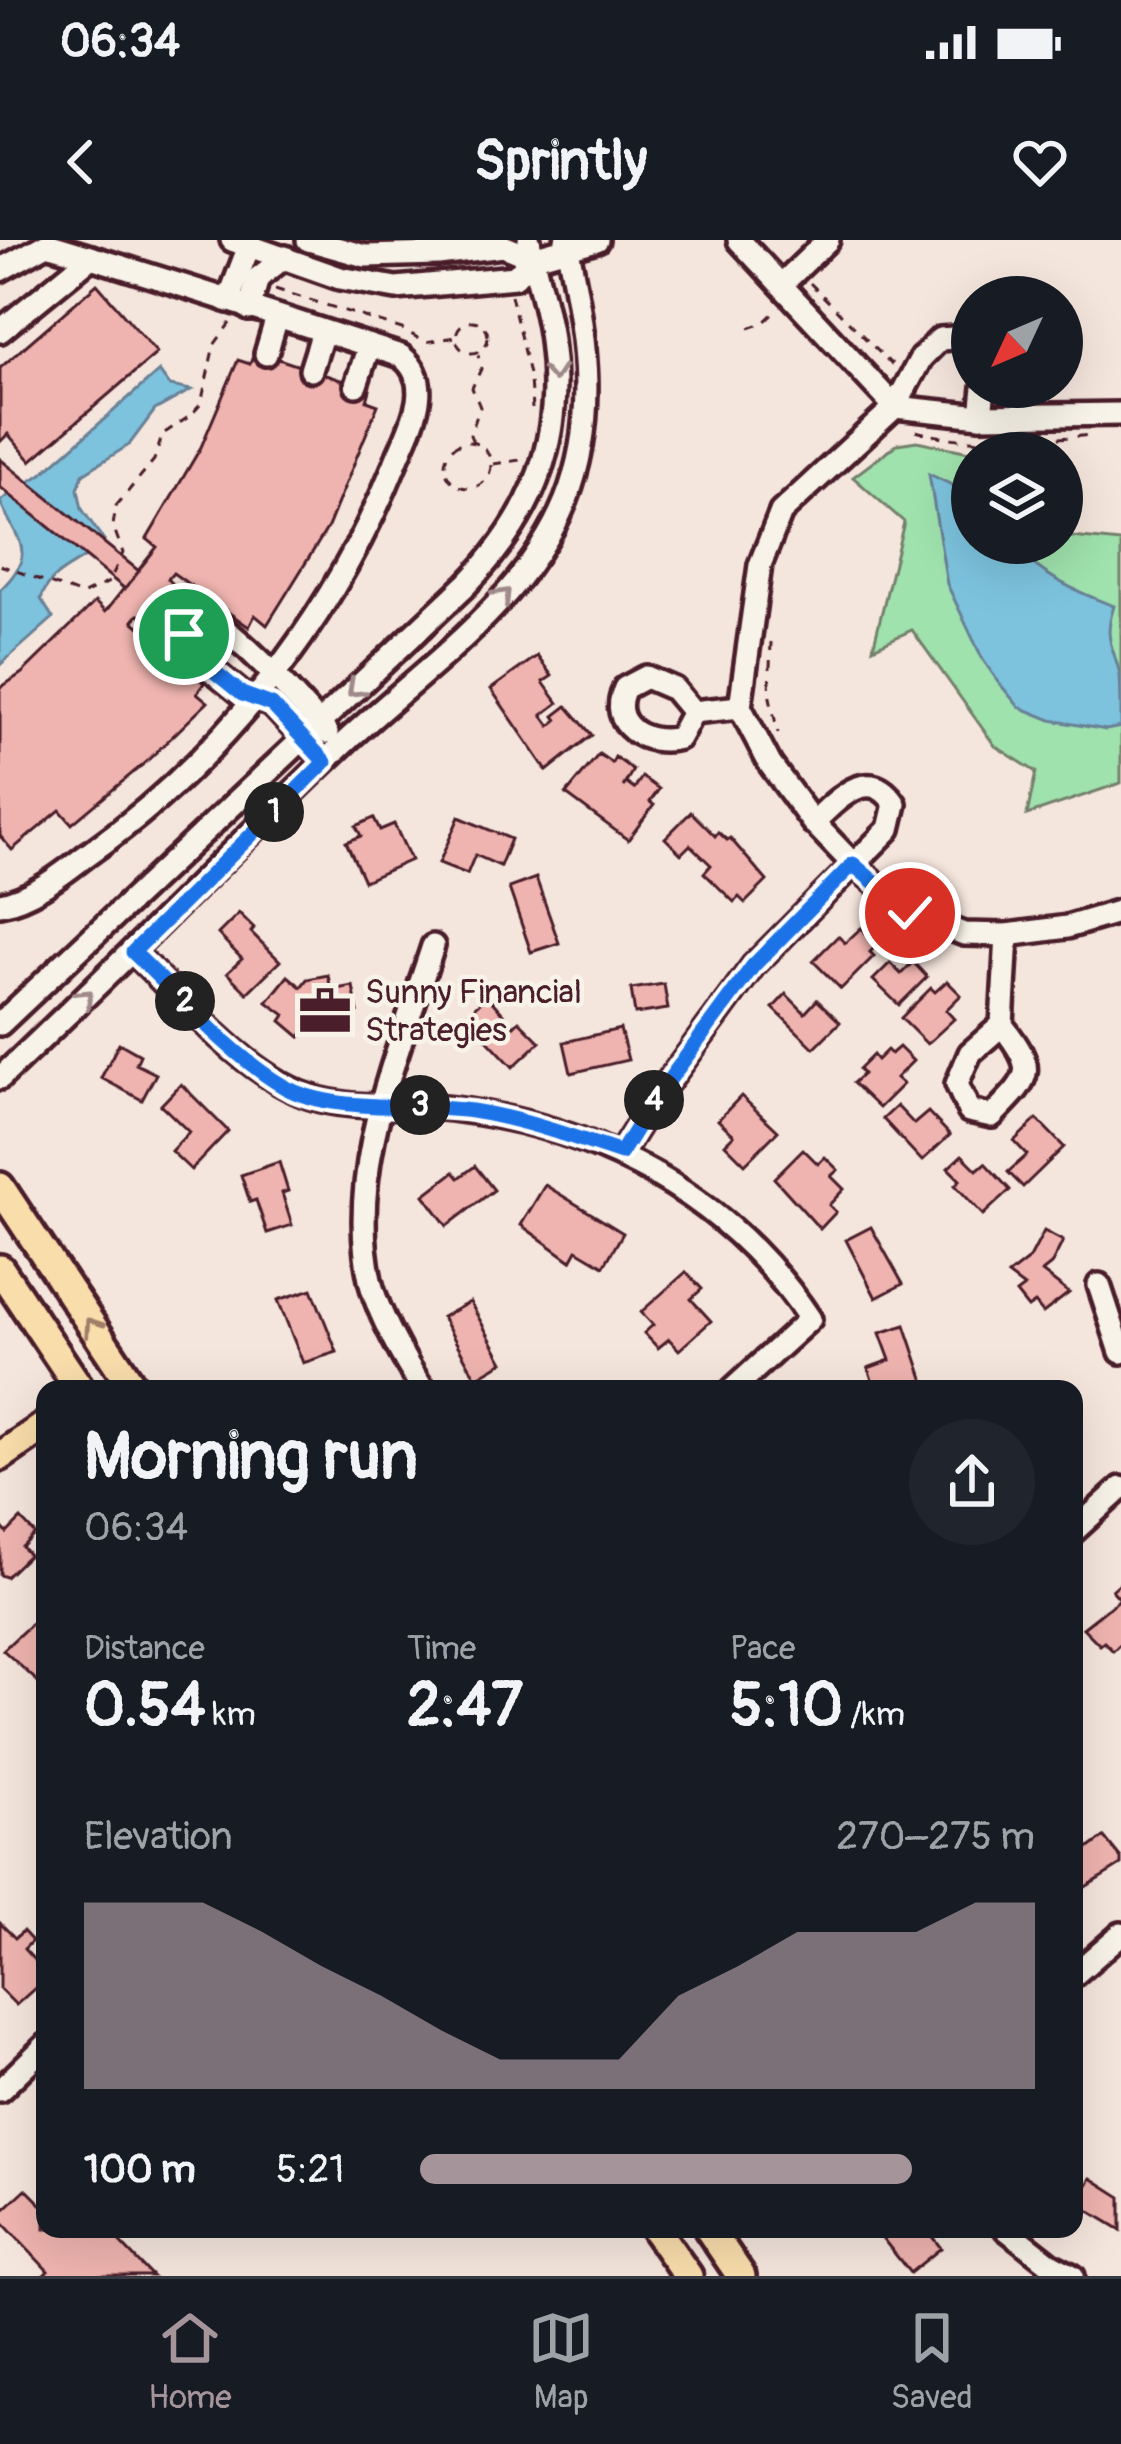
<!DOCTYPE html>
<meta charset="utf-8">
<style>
:root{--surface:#171b24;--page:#20242c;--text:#f1f3f6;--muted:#9ea1a6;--line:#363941;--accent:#a6949b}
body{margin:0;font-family:Pangolin,sans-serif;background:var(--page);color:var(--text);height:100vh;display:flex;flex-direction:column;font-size:45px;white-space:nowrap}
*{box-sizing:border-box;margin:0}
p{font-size:39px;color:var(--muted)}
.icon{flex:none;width:66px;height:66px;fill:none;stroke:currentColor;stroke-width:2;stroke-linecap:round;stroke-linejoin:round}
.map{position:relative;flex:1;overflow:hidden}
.sheet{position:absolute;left:36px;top:1140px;width:1047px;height:858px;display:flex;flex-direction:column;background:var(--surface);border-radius:24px;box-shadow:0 12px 48px #0002}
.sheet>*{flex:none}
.needle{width:78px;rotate:226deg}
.fabs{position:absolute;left:951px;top:36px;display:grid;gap:24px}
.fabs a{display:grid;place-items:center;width:132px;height:132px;border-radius:50%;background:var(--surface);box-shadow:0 12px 48px #0002;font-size:60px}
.pin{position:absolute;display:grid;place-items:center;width:102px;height:102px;color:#fff;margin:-51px;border:6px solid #fff;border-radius:50%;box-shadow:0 3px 12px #0007}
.km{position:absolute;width:60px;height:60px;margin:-30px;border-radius:50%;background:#222;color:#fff;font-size:33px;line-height:60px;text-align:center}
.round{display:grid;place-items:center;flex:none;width:126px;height:126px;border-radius:63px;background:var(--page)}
.summary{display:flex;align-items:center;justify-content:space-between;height:204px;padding:0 48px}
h1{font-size:66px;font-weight:700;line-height:90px}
.metrics{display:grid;grid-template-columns:repeat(3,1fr);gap:18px;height:204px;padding:12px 48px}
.metrics div{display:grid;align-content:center}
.metrics b{font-size:60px;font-weight:700}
.metrics small{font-size:33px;font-weight:400}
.metrics p{font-size:33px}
.chart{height:336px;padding:24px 48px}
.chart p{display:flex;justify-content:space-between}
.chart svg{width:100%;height:216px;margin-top:12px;fill:var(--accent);opacity:.7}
ul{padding:0 48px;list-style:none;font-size:39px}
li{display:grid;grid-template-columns:192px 144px 1fr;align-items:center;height:90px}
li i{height:30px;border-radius:15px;background:var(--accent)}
.status{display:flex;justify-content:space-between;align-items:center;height:84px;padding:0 60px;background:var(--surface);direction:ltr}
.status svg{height:33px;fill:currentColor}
header{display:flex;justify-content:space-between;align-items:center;height:156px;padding:0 48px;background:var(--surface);font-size:54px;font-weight:700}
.menu{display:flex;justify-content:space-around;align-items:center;height:168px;border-top:3px solid var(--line);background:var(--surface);font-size:33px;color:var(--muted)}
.menu a{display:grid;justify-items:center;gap:6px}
.menu .current{color:var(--accent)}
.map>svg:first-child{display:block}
</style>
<div class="status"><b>06:34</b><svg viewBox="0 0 49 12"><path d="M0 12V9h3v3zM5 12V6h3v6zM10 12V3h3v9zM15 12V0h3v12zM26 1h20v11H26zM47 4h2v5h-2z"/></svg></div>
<header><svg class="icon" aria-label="back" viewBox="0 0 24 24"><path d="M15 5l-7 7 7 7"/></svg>Sprintly<svg class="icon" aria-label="heart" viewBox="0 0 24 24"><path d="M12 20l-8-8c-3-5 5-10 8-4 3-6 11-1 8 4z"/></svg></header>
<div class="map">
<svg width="1121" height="2036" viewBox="0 0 1121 2036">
<rect width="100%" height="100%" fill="#f5e6dd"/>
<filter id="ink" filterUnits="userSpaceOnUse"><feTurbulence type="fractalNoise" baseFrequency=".00833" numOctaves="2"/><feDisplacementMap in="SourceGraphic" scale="24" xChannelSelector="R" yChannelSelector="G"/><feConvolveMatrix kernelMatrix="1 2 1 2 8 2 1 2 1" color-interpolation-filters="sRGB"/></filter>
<g filter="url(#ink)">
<path fill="#9fe2ad" stroke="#74806c" stroke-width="3" d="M917,201L974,213L972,303H1062V296L1121,302V543L1027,575L1036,532L995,506L912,390L873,408L904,282L853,237L897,204Z"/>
<g fill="#7dc3de" stroke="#698196" stroke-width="3">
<path d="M159,131L170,146L191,150L155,170L129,205L83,234L78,249L82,269L104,301C83,326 51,327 41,359L53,378L0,425V350C41,311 15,300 0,261L43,233Z"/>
<path d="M929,234L952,245L972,265V303H1010C1040,335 1074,351 1114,366C1103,400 1113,404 1120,435C1121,451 1121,471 1121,487L1106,490L1051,480L1019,467L1000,444L983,420L947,344Z"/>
</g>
<g fill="#efb4af" stroke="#4a1f2b" stroke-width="3">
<path d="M97,44L157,113L31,221L8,194L0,202V128Z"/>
<path d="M255,111L370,150L367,161L378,165L328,287L267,385L255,375L249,387L173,333L168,339L184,355L159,387L138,375L133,381L204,443L197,453L208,462L146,522L72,584L60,570L12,610L0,596V448L22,433L95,362L105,372L157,307L147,299L201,207L238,120L250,124Z"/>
<path d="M0,219L139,331L125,349L0,247Z"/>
<path d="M537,416L552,436L543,442L558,463L542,475L550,486L557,480L554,476L567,466L592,495L547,531L491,449Z"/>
<path d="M599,514L612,523L615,517L633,530L623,547L626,543L634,549L642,537L659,549L650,562L654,565L628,600L566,554Z"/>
<path d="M691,572L715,596L718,592L727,600L730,598L767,641L745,663L739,657L734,662L704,633L711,625L690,605L681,614L665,598Z"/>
<path d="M459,577L511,599L500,626L475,615L467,634L439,623Z"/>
<path d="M374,578L380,590L394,584L411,620L364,641L346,602L361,596L356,586Z"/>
<path d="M536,638L559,703L531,712L509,648Z"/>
<path d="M239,673L254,688L251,692L280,721L247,753L227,733L242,719L218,694Z"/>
<path d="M861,688L877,705L870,712L874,716L841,749L813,721L838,696L845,703Z"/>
<path d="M913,722L927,737L899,765L873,740L890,723L901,734Z"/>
<path d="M328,735L331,750L353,746L358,772L313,780L300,797L281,781L285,775L267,762L288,736L301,747L307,739Z"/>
<path d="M947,741L961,755L946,770L954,779L927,804L901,778L931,748L935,752Z"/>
<path d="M664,744L668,769L635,774L631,749Z"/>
<path d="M786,754L805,773L817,760L840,782L814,808L773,768Z"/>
<path d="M487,756L514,786L519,781L540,802L513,827L465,776Z"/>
<path d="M620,789L628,820L571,833L564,802Z"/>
<path d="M119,803L140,815L136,824L156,834L142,860L101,838Z"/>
<path d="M899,807L913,821L896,838L903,844L879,868L853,843L863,834L859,829L873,815L877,820L887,810L891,814Z"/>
<path d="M181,844L228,891L191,930L171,911L189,892L161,865Z"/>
<path d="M741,856L778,891L745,924L725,904L734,895L718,880Z"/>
<path d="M897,866L914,884L928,872L950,895L922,921L883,879Z"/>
<path d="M1037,879L1064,907L1023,947L1008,932L1027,915L1014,901Z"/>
<path d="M803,909L818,924L825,917L838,930L831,936L844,949L829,965L836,972L820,989L774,938Z"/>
<path d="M962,915L977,930L985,923L1010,950L983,975L955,945L960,940L948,928Z"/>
<path d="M279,922L288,951L282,953L292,985L267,993L256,960L250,962L241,935Z"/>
<path d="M475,926L494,950L447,986L424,955L454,932L459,938Z"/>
<path d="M545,945L623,993L604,1026L577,1010L571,1021L521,985Z"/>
<path d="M871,987L903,1044L876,1058L846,1000Z"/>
<path d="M1044,991L1063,1001L1051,1025L1042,1032L1069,1053L1043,1073L1035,1063L1028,1068L1016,1053L1024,1047L1008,1035L1030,1018Z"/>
<path d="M686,1032L702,1049L691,1059L711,1081L679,1110L669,1099L658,1108L644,1093L653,1085L641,1072Z"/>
<path d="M312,1049L337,1112L303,1123L278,1060Z"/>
<path d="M470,1062L503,1122L476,1138L442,1077Z"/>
<path d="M905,1085L924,1141L901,1149H875L868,1128L890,1120L880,1093Z"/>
<path d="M21,1279L35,1294L22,1307L29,1315L6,1337L0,1335V1285L7,1293Z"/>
<path d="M1121,1342V1403L1113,1411L1104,1402L1100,1405L1083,1388L1120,1359L1112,1350Z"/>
<path d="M45,1371V1448L3,1410Z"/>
<path d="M1104,1597L1121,1618V1625L1074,1654V1606L1081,1601L1088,1609Z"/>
<path d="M0,1683L15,1698L23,1691L32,1701L24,1709L45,1732V1739L16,1765L0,1749Z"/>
<path d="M1091,1938L1121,1957V1990L1076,1963Z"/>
<path d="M26,1949L41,1964L45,1961V1989H107L152,2036H43L48,2031L0,1980V1973Z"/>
<path d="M875,1989H910L914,1995L926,1989L941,2008L910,2033Z"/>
</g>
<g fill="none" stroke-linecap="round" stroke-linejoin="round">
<g stroke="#4a1f2b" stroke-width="30">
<g id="minor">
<path d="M232,0L340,38L396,48L515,37L532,18"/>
<path d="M308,0L365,16L438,14L503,6L532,18"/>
<path d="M739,0L895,167L921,118L940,99L968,97L972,100"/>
<path d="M532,18L597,0"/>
<path d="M0,30L47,4C166,39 283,78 401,116C438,144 408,190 395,224C332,380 225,517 87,615C62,634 31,659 0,664"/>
<path d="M782,44L828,0"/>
<path d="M228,61L249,6"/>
<path d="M249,69L258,38L285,17"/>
<path d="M0,91L91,17"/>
<path d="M266,114L277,77"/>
<path d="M311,130L323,92"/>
<path d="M356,145L369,106"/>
<path d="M1121,174L981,176L895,167L781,272L760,325L740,467L770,524L811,580L853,624L910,673L964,694L1007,695L1067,687L1121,671"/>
<path d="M981,176L984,147"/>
<path d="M159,403L184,394"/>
<path d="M646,437L674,449L693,472L679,498C646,507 607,485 625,448Z"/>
<path d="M693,472L740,467"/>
<path d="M312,508L272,465L242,454L183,406C185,390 190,381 206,376C252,406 290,452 327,493"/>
<path d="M133,712C181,758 244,834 308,856C353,872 406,863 453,869C598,887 728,955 810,1079L733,1149"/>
<path d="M0,784L466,345C535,274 564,199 551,100C547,66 535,34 529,0"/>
<path d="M1002,785L970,813L957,844L969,871L992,876C1031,836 1038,832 1002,785L1007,695"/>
<path d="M0,838C116,730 225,616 340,507C419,432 524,364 566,260C600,174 584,87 566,0"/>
<path d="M621,913L651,865L753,726L889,589L895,564C869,524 838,559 813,583"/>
<path d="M1099,1045L1121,1112"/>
<path d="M423,1149C405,1123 377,1071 370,1040C346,927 399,812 433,706"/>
<path d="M1074,1291L1121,1248"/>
<path d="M1074,1735L1121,1694"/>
<path d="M0,1850L45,1806"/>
<path d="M1006,1989L1052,2025L1073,2036"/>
</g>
</g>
<g stroke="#4a1f2b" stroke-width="36">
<g id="major">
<path d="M0,947L134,1149"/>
<path d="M0,1029L80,1149"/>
<path d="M1,1216L45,1186"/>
<path d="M655,1989L688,2036"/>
<path d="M709,1989L741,2036"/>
</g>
</g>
<g stroke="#4a1f2b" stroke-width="3" stroke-dasharray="9 9" stroke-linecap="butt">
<path d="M810,43L891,124L896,119"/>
<path d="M275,49L402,89L425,102L456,97"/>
<path d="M511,55L530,139L532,169"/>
<circle cx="472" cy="97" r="16"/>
<path d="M749,88L763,83L778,69"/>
<path d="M916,191C976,207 1030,201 1091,195"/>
<path d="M473,202L470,195L480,167L472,148L481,129L478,115"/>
<circle cx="468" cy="225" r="23"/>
<path d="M493,224L520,220"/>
<path d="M0,325L82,355L109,342L123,313L113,286L116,266L154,220L163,194L190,176L201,164L214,105L230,83"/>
<path d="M771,402L769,453L778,493"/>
</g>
<use href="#minor" stroke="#f7f3e8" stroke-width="21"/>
<use href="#major" stroke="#f9ddab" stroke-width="27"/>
</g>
<defs><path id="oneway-chevron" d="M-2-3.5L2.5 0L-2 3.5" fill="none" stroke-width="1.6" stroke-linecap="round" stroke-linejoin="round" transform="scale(3)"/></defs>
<g stroke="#a0898a">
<use href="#oneway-chevron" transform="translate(554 133) rotate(86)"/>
<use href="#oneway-chevron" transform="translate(503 356) rotate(-46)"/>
<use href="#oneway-chevron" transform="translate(355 449) rotate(137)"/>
<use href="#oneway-chevron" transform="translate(85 757) rotate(-44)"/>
</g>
<use stroke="#a27e6b" href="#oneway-chevron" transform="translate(92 1086) rotate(-124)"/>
</g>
<g fill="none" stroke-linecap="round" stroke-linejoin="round" filter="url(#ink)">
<g stroke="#fff" stroke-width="24">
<path id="route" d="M184,394L183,406L242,454L272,465L325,522L133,712C180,756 226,812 283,846C331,874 415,863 472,871C523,879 573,897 621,913L650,866L753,726L853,624L910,673"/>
</g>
<use href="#route" stroke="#1a73e8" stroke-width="15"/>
</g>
<defs>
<g id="office-bare" transform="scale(4.14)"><path d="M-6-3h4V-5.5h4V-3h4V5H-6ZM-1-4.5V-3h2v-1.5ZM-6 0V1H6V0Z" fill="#4a1f2b" stroke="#f7f3e8" stroke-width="2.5" paint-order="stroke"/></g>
</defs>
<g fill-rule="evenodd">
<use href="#office-bare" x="325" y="771"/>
</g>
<g text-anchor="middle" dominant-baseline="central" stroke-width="9" stroke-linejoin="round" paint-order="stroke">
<g font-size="33" fill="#4a1f2b" stroke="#f7f3e8" text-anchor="start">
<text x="365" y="752">Sunny Financial<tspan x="365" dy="38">Strategies</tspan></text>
</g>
</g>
</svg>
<div class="fabs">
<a><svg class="needle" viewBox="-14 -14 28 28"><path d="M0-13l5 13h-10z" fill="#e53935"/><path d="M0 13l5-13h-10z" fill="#9ea1a6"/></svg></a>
<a><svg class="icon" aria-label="layers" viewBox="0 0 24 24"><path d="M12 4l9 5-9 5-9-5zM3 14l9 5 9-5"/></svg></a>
</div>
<div class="pin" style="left:184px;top:394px;background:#1e9e55"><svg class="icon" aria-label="arrive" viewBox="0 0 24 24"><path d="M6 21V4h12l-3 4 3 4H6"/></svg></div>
<div class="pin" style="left:910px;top:673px;background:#d93025"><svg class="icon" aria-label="check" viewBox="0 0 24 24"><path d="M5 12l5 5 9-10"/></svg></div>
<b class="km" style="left:274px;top:572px">1</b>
<b class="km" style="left:185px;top:761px">2</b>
<b class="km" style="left:420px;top:865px">3</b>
<b class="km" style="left:654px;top:860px">4</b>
<section class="sheet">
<div class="summary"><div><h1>Morning run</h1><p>06:34</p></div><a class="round"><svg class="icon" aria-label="share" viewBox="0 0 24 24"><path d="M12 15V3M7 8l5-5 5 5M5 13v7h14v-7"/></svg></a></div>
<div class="metrics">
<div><p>Distance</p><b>0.54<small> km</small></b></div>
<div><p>Time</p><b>2:47</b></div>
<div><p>Pace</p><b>5:10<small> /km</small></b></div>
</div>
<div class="chart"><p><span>Elevation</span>270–275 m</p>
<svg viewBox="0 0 160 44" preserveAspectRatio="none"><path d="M0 44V6L10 6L20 6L30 12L40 19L50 25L60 32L70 38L80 38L90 38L100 25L110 19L120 12L130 12L140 12L150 6L160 6V44z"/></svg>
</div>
<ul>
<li><b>100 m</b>5:21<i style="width:80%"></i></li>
</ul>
</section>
</div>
<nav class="menu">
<a class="current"><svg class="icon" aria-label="home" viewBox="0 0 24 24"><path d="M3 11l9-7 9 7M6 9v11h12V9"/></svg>Home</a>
<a><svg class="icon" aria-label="map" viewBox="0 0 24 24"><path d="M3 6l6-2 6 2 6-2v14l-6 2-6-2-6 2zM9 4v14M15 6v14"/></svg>Map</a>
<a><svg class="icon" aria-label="saved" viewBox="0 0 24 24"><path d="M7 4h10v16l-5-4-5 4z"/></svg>Saved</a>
</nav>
